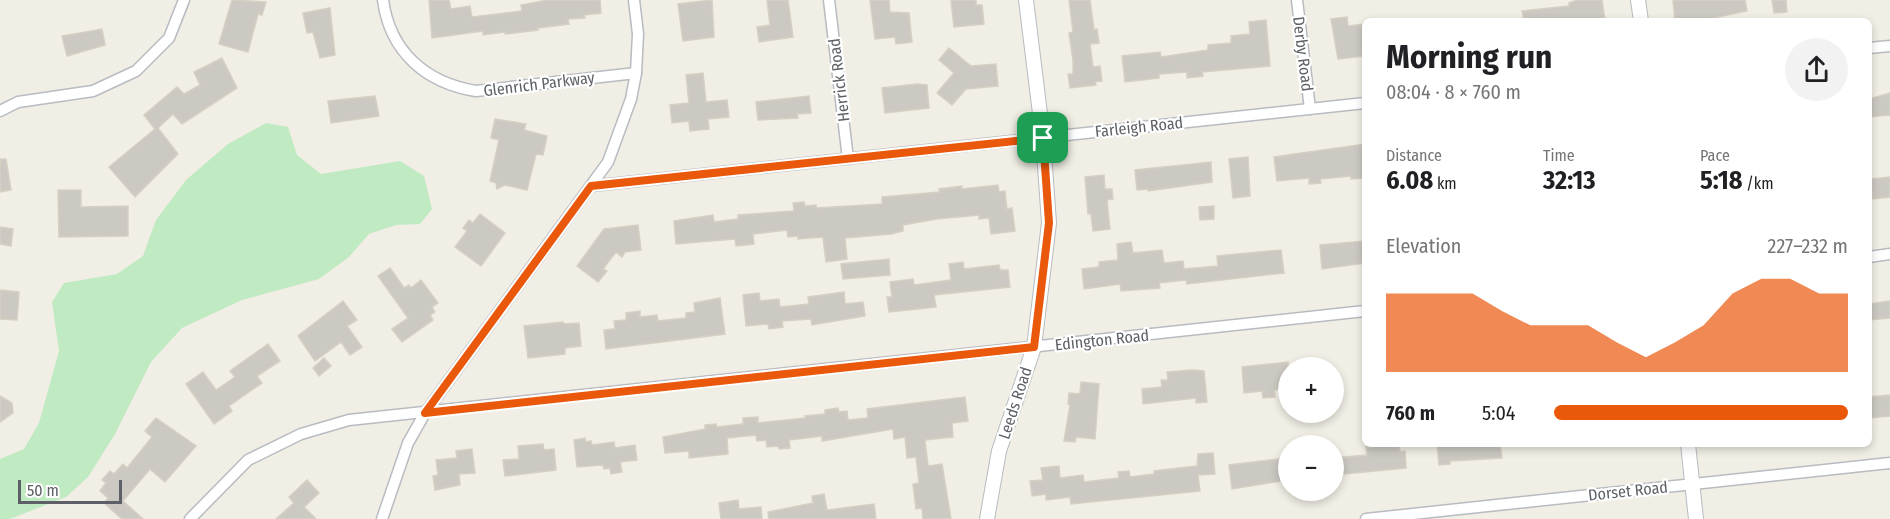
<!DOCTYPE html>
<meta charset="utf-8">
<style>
:root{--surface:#fff;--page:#f2f2f2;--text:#202124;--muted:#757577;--accent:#ea580c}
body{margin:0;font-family:"Fira Sans Condensed",sans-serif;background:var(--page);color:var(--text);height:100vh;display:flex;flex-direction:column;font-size:22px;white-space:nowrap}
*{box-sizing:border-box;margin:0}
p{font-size:20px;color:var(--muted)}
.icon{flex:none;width:33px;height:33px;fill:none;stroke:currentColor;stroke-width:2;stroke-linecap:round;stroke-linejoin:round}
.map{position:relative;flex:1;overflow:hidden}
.side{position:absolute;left:1362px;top:18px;width:510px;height:429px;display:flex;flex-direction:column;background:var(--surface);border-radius:9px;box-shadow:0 3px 9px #0003}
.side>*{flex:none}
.fabs{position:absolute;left:1278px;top:357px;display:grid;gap:12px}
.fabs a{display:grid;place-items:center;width:66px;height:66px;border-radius:50%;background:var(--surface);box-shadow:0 3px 9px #0003;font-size:30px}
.scale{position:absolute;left:18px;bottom:15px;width:104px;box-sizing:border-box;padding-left:6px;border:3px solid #5d6167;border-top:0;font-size:16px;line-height:21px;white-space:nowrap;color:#5d6167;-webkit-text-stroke:4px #fff;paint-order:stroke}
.pin{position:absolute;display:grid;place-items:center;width:51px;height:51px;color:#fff;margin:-26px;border-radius:12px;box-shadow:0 3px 9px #0006}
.round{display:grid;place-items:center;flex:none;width:63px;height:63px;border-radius:32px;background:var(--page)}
.overview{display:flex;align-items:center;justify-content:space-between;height:102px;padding:0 24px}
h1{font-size:33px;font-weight:700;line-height:45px}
.figures{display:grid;grid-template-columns:repeat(3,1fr);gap:9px;height:102px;padding:6px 24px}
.figures div{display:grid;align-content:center}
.figures b{font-size:26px;font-weight:700}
.figures small{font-size:16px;font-weight:400}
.figures p{font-size:16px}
.chart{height:168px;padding:12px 24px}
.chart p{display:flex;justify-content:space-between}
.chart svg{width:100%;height:108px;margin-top:6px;fill:var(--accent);opacity:.7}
ul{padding:0 24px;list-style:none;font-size:20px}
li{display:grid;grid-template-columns:96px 72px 1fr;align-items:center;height:45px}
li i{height:15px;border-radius:8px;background:var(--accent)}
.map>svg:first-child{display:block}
</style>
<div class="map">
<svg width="1890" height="519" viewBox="0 0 1890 519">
<rect width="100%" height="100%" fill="#f1eee5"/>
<path fill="#c0eac1" d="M266,123L288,127L297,155L321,174L400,161L424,176L432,209L420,224L396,225L369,234L349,257L319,279L242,300L182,328L151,362L115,434L88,477L66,497L10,519H0V459L24,449L39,423L59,351L52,302L64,283L117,274L143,256L156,220L186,180L228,144Z"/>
<g fill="#ccc8c2" stroke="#d6d0c3" stroke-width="1.5">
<path d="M232,0L266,2L262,15L258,14L248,52L219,44Z"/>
<path d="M429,0H449L451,9L470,6L472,17L522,11L521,5L548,0H600L601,13L584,15L585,18L568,19L569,24L538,28V30L505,34V32L483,35V31L432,38Z"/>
<path d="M712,0L714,37L683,41L678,4Z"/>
<path d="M767,0H788L793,37L759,42L757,27L770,25Z"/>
<path d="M870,0H889L890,12L909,13L912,42L896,44L895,37L875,39Z"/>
<path d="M951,0H976V5H982L984,24L954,27Z"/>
<path d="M1069,0H1090L1094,30L1097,29L1099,43L1090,44L1093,67L1100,66L1102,81L1095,82L1096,85L1070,88L1068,74H1073V60L1069,33L1073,32Z"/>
<path d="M1577,0H1602L1605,21H1524L1522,11L1569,6V3Z"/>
<path d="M1673,0H1745L1747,11L1708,19L1675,21Z"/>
<path d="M1772,0H1786L1787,12L1774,13Z"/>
<path d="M330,8L335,55L320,58L313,32L307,33L303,13Z"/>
<path d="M1347,17L1348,26L1365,24V56L1338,59L1331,19Z"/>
<path d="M1266,20L1270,66L1202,72L1203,76L1187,78V72L1159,74V78L1125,82L1122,56L1160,52L1161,57L1208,50V45L1231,43V36L1250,34L1249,22Z"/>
<path d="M102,29L105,45L67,56L62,36Z"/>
<path d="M949,48L971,66L996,64L998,86L966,89L952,105L937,93L954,73L939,60Z"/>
<path d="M222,58L237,88L182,124L173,114L158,128L178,154L135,197L109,167L155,129L144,115L177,87L184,94L200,85L194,72Z"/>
<path d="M703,73L706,102L727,100L729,117L708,119L709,129L690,131L689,121L672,123L670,105L689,103L686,75Z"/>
<path d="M917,84L927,85L929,108L885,113L882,88Z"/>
<path d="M1890,93V115L1869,117V99Z"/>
<path d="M375,96L379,116L331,123L328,101Z"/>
<path d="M809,96L811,113L797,114L798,118L758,120L756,102Z"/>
<path d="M495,119L526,124L524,130L547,136L543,155L536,154L527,190L505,185L497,189L496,183L490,181L499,140L491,138Z"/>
<path d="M1365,144V178L1351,179V176L1320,179L1321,183L1309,184V178L1277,181L1274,157Z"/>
<path d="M1248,157L1250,196L1233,198L1229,159Z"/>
<path d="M0,159H6L11,190L0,192Z"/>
<path d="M1211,162L1212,182L1148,191V189L1137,190L1135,170Z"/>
<path d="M1104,175L1105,189H1112L1113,199L1107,200L1110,229L1093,231L1091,214H1088L1085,177Z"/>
<path d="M1890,177V197L1873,199L1871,179Z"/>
<path d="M998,185L999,192L1005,191L1007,209L1012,208L1015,231L991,234L989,218L979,219V215L937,219L903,225V231L891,234L845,238L847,259L826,262L823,237L798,239V236L788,237L787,230L753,234L754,244L736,246L735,239L676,244L674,221L713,215L714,222L738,219V215L794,211L793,203L804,202L805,206L816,205V208L882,204V197L940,192L939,189L962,186V189Z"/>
<path d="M58,190H81V207L128,206V236L59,237Z"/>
<path d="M1214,206V219L1200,220L1199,207Z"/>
<path d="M480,214L505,233L481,266L455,247L467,231L463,228L469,220L473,223Z"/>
<path d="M638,225L641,250L625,252L622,257L616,252L603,269L607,271L598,282L577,266L604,229Z"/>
<path d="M0,227L13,229L11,246L0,244Z"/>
<path d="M1365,241V263L1322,269L1320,245Z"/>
<path d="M1131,242L1133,253L1162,250L1164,263L1183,261L1184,269L1218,266L1217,256L1281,250L1284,273L1187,284L1186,280L1159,283L1160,288L1121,291L1120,284L1084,289L1082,269L1099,267V262L1118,260L1117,244Z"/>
<path d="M889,259L890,275L843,279L841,264Z"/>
<path d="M963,262L964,269L999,265L1000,270H1008L1010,287L934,295L936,307L889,312L887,297H892L890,282L913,279L914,285L951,280L949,264Z"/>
<path d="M390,268L404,288L409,285L411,288L421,280L438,303L432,307L435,312L430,315L433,320L402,342L392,329L408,318L378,276Z"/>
<path d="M0,290L19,292L17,320L0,319Z"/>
<path d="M844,292L845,304L863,302L865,316L812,325L811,319L782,321L783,327L769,329L768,324L746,326L743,295L759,293L760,301L779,299L780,307L809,304L808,297Z"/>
<path d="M720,298L725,334L606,349L604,330L615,329L614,321L626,320V313L640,311V317L657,315L658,321L686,318V313L695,312L694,303Z"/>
<path d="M343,301L357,320L347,326L362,347L350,355L341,342L315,361L298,336Z"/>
<path d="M1890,301V318L1869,320V304Z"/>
<path d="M563,322L564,324L579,323L581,346L565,348V354L528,358L524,326Z"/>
<path d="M268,344L280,361L257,376L262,383L229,406L232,411L214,424L186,384L203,372L216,390L235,377L230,371Z"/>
<path d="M324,358L331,366L319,376L313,368Z"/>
<path d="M1288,362V388L1274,390L1275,397L1263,398L1262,391L1244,393L1242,367Z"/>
<path d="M1193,370L1204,371L1207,402L1196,403V398L1143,404L1142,389L1162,387L1161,380H1168L1167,372Z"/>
<path d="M1081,382L1099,384L1095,439L1076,437L1075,442L1064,441L1070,405L1068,404L1069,393L1080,394Z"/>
<path d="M1890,395V416L1870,418L1869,397Z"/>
<path d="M0,396L12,403L13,413L0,422Z"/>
<path d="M965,397L968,421L952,423L953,437L925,440L928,466L942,464L951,519H923L922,508L916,509L913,484L919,483L916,457L907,458L905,437L894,439L893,429L822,441V436L789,440L790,448L779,449L778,446L767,447L766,440L757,441L756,435L727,438L728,454L689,458V451L665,453L663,437L705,429V425L716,424L717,427L743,424V418L758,417V423L805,418V416L825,414V410L838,408L839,412L847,411L848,420L868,418L867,409Z"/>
<path d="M156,418L196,446L165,482L150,469L123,501L143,519H122L104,503L108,498L100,491L106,483L102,480L110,471L114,474L123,464L127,468L152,437L145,431Z"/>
<path d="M585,438L586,442L591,441L592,445L614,442L615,448L635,445L637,460L620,462L622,472L611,474L610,468L604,469L603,465L577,467L574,440Z"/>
<path d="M543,444L544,450L554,449L556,470L505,476L503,460L519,459L518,446Z"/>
<path d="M1399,444L1400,452L1405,451L1406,468L1334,475V458L1367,455L1366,447Z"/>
<path d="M1437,444H1500L1502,458L1450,461V464L1439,465Z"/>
<path d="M472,449L475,473L459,474L460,485L435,490L433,476L438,475L436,460L457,458L456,451Z"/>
<path d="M1213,453L1215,474L1198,475L1200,491L1071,504L1070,497L1046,500V494L1032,496L1030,481L1043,480L1041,468L1059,466L1060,478L1083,475L1084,482L1119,478L1118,472L1129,471L1130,477L1154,474V471L1197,466L1198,454Z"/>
<path d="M1279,459L1282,481L1232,489L1229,465Z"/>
<path d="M307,480L319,493L304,507L316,519H276L294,503L289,497Z"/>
<path d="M824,494L827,510L874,504L876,519H769L768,512L813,503L812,496Z"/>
<path d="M738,500L739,509L761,507L762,519H721L719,503Z"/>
</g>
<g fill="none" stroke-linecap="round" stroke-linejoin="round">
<g stroke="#b8bbc0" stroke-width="13">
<g id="minor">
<path d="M383,0C390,52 426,83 476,91L636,73"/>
<path d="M829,0L848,159"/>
<path d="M1297,0L1310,109"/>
<path d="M1869,48L1890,46"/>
<path d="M0,111L18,102L93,91L136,71L169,38L184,0"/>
<path d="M591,186L1365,103"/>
<path d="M1869,257L1890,254"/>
<path d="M190,519L248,460L301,434L349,420L1365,311"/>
<path d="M382,519L408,443L425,413L608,162L631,99L636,73L638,34L634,0"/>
<path d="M1366,519L1890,463"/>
</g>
</g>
<g stroke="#b8bbc0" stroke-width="16">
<g id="tertiary">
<path d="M1638,0L1641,21"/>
<path d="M1688,444L1696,519"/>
<path d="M987,519L999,451L1034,347L1049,223L1043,138L1026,0"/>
</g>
</g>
<use href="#minor" stroke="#fff" stroke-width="10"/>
<use href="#tertiary" stroke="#fff" stroke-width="14"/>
</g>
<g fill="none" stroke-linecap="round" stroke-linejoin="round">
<g stroke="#fff" stroke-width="12">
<path id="route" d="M1043,138L1049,223L1034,347L425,413L591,186Z"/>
</g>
<use href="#route" stroke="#ea580c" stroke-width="8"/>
</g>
<g text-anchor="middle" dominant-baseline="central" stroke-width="4.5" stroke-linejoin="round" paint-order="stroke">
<g font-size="16" fill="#5d6167" stroke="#fff">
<text transform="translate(1303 54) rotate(83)">Derby Road</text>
<text transform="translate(839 80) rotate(-97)">Herrick Road</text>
<text transform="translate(539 84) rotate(-7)">Glenrich Parkway</text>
<text transform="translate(1139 127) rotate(-6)">Farleigh Road</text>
<text transform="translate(1102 340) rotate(-6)">Edington Road</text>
<text transform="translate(1015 403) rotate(-72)">Leeds Road</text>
<text transform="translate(1628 491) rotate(-6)">Dorset Road</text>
</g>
</g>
</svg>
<div class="fabs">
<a>+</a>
<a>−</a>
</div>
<div class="scale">50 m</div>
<div class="pin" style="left:1043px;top:138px;background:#1e9e55"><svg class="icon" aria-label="arrive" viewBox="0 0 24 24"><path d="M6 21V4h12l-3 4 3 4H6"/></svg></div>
<section class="side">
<div class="overview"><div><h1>Morning run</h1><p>08:04 · 8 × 760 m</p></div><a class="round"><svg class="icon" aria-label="share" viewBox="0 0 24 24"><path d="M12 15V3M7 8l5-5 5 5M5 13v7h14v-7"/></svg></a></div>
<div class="figures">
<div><p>Distance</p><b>6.08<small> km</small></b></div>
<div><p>Time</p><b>32:13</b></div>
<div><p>Pace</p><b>5:18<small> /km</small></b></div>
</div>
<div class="chart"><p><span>Elevation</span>227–232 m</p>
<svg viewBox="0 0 160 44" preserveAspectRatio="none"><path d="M0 44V12L10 12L20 12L30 12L40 19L50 25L60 25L70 25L80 32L90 38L100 32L110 25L120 12L130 6L140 6L150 12L160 12V44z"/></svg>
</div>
<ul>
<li><b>760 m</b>5:04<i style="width:100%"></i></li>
</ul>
</section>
</div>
